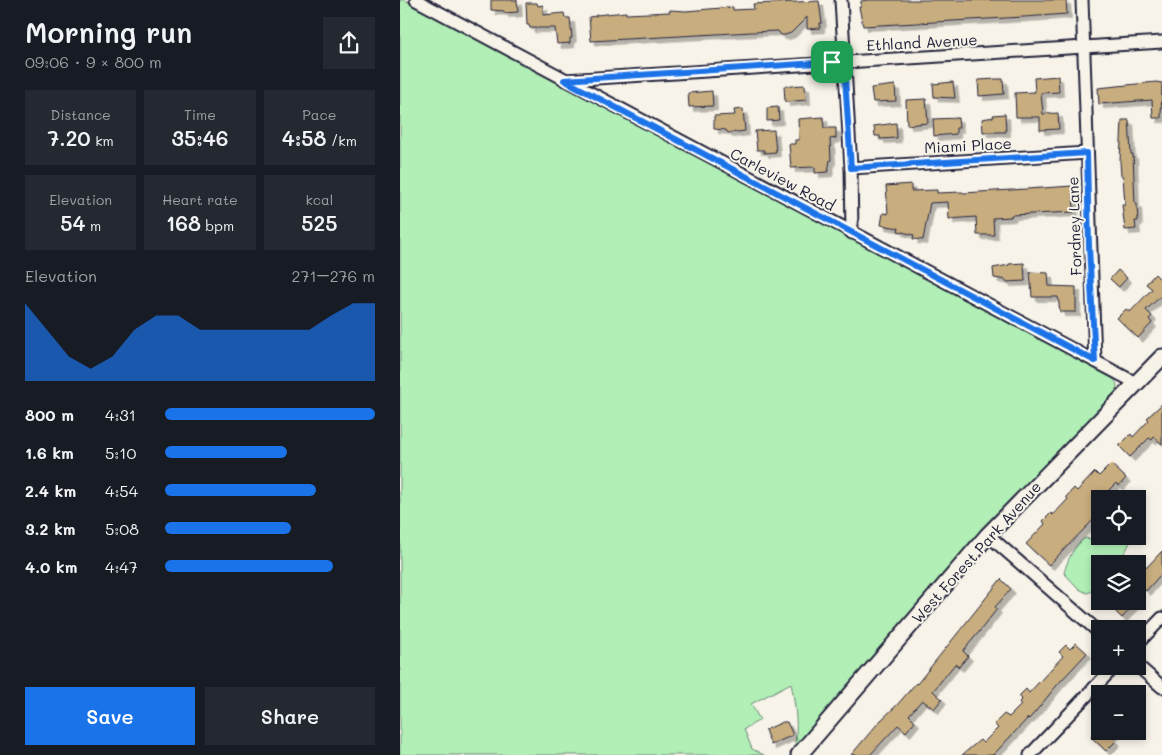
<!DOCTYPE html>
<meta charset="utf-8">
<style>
:root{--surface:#171b24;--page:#242831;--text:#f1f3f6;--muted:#9ea1a6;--accent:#1a73e8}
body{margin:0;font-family:Mali,sans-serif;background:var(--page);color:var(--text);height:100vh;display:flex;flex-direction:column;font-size:19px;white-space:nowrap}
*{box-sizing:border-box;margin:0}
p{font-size:16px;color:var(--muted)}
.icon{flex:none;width:28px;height:28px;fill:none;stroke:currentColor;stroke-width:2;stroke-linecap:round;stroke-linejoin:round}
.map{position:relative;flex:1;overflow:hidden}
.details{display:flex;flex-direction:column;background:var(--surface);width:400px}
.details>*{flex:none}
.controls{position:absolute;left:691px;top:490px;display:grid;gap:10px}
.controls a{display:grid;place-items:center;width:55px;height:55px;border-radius:0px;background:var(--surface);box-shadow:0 2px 8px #0003;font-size:25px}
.pin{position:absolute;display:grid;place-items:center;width:42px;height:42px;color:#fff;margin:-21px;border-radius:10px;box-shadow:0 2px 8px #0006}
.round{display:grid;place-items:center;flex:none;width:52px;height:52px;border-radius:0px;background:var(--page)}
.head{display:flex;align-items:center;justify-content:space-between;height:85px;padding:0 25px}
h1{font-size:28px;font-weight:600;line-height:38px}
.figures{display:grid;grid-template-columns:repeat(3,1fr);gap:8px;height:85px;padding:5px 25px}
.figures div{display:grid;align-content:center;border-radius:0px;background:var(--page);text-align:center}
.figures b{font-size:21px;font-weight:600}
.figures small{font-size:14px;font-weight:400}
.figures p{font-size:14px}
.chart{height:140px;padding:10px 25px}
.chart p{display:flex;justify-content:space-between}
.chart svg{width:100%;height:90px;margin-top:5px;fill:var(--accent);opacity:.7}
.cta{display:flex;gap:10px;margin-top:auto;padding:10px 25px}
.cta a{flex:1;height:58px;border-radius:0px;background:var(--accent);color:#fff;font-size:20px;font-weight:600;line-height:58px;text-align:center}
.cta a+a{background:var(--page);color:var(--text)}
ul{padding:0 25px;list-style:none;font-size:16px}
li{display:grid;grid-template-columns:80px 60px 1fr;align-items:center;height:38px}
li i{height:12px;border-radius:6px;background:var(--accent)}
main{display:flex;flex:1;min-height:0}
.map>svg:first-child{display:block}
</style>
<main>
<section class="details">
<div class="head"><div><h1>Morning run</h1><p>09:06 · 9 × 800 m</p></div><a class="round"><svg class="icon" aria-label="share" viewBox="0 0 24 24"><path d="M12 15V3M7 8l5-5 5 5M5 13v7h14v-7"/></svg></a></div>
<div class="figures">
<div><p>Distance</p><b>7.20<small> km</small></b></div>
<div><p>Time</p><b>35:46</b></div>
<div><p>Pace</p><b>4:58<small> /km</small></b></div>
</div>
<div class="figures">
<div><p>Elevation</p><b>54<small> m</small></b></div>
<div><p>Heart rate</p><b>168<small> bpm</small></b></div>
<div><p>kcal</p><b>525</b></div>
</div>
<div class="chart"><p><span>Elevation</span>271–276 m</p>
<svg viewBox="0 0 160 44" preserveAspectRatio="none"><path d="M0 44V6L10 19L20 32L30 38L40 32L50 19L60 12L70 12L80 19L90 19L100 19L110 19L120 19L130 19L140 12L150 6L160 6V44z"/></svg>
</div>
<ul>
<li><b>800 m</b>4:31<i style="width:100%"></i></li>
<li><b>1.6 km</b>5:10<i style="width:58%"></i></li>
<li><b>2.4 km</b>4:54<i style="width:72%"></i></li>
<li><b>3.2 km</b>5:08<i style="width:60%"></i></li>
<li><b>4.0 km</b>4:47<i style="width:80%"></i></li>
</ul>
<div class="cta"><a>Save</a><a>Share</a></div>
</section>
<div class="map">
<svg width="762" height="755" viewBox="0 0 762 755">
<defs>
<filter id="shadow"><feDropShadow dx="4.5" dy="4.5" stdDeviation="0" flood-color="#0004"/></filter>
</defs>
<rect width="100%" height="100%" fill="#f7f3e8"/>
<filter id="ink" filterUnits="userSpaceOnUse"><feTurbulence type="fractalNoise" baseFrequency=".02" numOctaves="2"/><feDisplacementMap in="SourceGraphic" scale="10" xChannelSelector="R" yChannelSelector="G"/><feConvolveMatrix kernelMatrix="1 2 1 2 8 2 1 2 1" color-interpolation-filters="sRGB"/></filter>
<g filter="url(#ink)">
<g fill="#b1efb6" stroke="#6a8878">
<path d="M0,0H5L712,378C717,382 718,385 716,391L582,530L394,749C399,729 395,703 391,683L351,704L360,720L344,729L352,749L364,755H0Z"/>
<path d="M724,536H731C730,548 722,556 714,564H700V588L687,593L679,589L664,573C667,561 674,545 685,538C704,541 705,545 724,536Z"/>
</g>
<g fill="#c8ad7e" stroke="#22223b" filter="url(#shadow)">
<path d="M91,0H117L118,12L104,13V11L91,10Z"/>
<path d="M666,0L667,14L624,17L463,26L459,7H461V1L469,0Z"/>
<path d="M419,1L422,23H420V28L407,29V17L391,33L385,35H381L378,31L352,32L191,41L189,17L196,16V15L226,12V14L270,12V10L286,11L333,7V10L354,9L353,4Z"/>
<path d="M126,3H137L138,6L143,5V15L164,13L165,18H170L172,38H170V43L157,44L155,28H130L129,25H127Z"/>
<path d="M658,76L659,92L641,93L643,114L658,113L659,129L640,130V117H616L615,93L635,92L634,78Z"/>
<path d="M597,79H603L604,94L579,96L578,80Z"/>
<path d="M553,82L555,98L534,97L533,84Z"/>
<path d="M756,82L762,83L761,118H753L752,100L699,104L698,88Z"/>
<path d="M405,85L406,100L385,102L384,86Z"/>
<path d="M495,85L496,101L473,102L471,88Z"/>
<path d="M312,91L313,106L289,107L288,93Z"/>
<path d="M526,99L528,123L507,125L506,100Z"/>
<path d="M378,107L379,120L367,121V108Z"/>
<path d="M343,109L345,131L330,133L327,132L326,130L314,129V116L335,115L334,110Z"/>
<path d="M605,114L606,132H583L582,119L594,117L593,115Z"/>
<path d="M423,117L424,128H436V138L430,139L431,160H430L428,172L415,173V167H414L391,168L389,144H395V140H399L398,119Z"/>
<path d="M558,118L559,128H556V134L534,136L533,119Z"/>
<path d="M722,120H729L731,154H733L735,204H737L738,221H735L736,229L725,230L722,205H725L723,176H721L720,161Z"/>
<path d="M496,123L497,138L480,139V136H475L474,126Z"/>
<path d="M374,130L376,152L364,153V150H357L355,131Z"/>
<path d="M511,184V191L537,190V193L562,192L564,193L673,186L674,212L611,215V217L593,218L594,235H577L576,217L549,219L548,202L530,203L523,240L513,239L514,235L498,231L499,228L481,225L483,213L488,214L486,186Z"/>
<path d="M624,263L625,281L606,282V280L594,278L593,268L609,265V264Z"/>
<path d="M718,270L727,278L719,287L710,279Z"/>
<path d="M630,272L648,273L649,286L676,287V312H660L658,297H632Z"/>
<path d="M755,274L761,280L762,278V299L760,297L746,310L752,316L749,319L752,323L738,338L717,318L726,309L730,312L752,289L746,284Z"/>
<path d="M762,404V444L754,437L752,440L749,438L730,457L719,446L731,434L733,437L749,420L747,418Z"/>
<path d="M711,464L726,478L719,486L716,483L700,499L694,506L700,513L649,565L626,544L645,524L643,521L651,513L653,515L668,499L666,497L674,488L677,491L695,472L699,476Z"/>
<path d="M762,551V573L746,591L738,582V571L744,564L747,567Z"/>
<path d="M601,579L611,589L595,607L597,609L579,632L563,651L568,656L559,667L555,664L533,691L542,699L534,709L522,700L509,715L515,721L506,732L498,725L470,755H451L479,722L497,705L516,683L517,684Z"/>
<path d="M716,601H737L722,618L711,607Z"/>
<path d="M676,643L687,653L658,684L636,711L629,719L628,718L597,751L593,755H562L580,740L583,743L598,728L594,724L604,714L609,717L621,705L619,702L622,699L619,696L626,689L629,693L663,656L659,652L666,645L670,649Z"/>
<path d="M383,722H387L393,735L371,745L365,730Z"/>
<path d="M697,731H717L712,737L716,741L706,751L691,737Z"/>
</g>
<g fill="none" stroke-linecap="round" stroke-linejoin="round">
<g stroke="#22223b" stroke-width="15">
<g id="street">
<path d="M16,0L736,383"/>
<path d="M441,0L451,168L452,233"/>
<path d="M682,0L695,361"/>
<path d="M165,80L762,42"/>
<path d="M451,168L687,153"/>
<path d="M588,535L700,633"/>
<path d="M738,643L762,618"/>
<path d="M738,666L762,687"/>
<path d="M630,755L715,666"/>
</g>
</g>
<g stroke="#22223b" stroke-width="19">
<path id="secondary" d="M399,755L588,535L762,357"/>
</g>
<use href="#street" stroke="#f7f3e8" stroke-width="11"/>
<use href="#secondary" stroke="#f7f3e8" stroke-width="15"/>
</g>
</g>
<g fill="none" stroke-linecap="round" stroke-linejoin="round" filter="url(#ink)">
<g stroke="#fff" stroke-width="10">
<path id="route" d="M432,62H444L451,168L687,153L689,246L695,361L164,80Z"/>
</g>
<use href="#route" stroke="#1a73e8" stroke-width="6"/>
</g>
<g text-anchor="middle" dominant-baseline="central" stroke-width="4" stroke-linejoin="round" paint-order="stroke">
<g font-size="15" fill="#22223b" stroke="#f7f3e8">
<text transform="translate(522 42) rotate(-3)">Ethland Avenue</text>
<text transform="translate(568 145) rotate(-3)">Miami Place</text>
<text transform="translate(383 179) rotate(28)">Carleview Road</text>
<text transform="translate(674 226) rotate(-92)">Fordney Lane</text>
<text transform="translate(576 552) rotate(-48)">West Forest Park Avenue</text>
</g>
</g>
</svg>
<div class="controls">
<a><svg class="icon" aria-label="locate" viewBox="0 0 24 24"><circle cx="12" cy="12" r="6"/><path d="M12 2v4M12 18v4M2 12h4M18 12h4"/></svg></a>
<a><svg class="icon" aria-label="layers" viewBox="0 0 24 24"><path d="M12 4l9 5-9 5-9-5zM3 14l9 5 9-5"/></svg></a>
<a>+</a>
<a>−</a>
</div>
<div class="pin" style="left:432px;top:62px;background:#1e9e55"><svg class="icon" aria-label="arrive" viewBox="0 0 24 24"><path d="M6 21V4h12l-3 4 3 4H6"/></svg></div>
</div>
</main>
